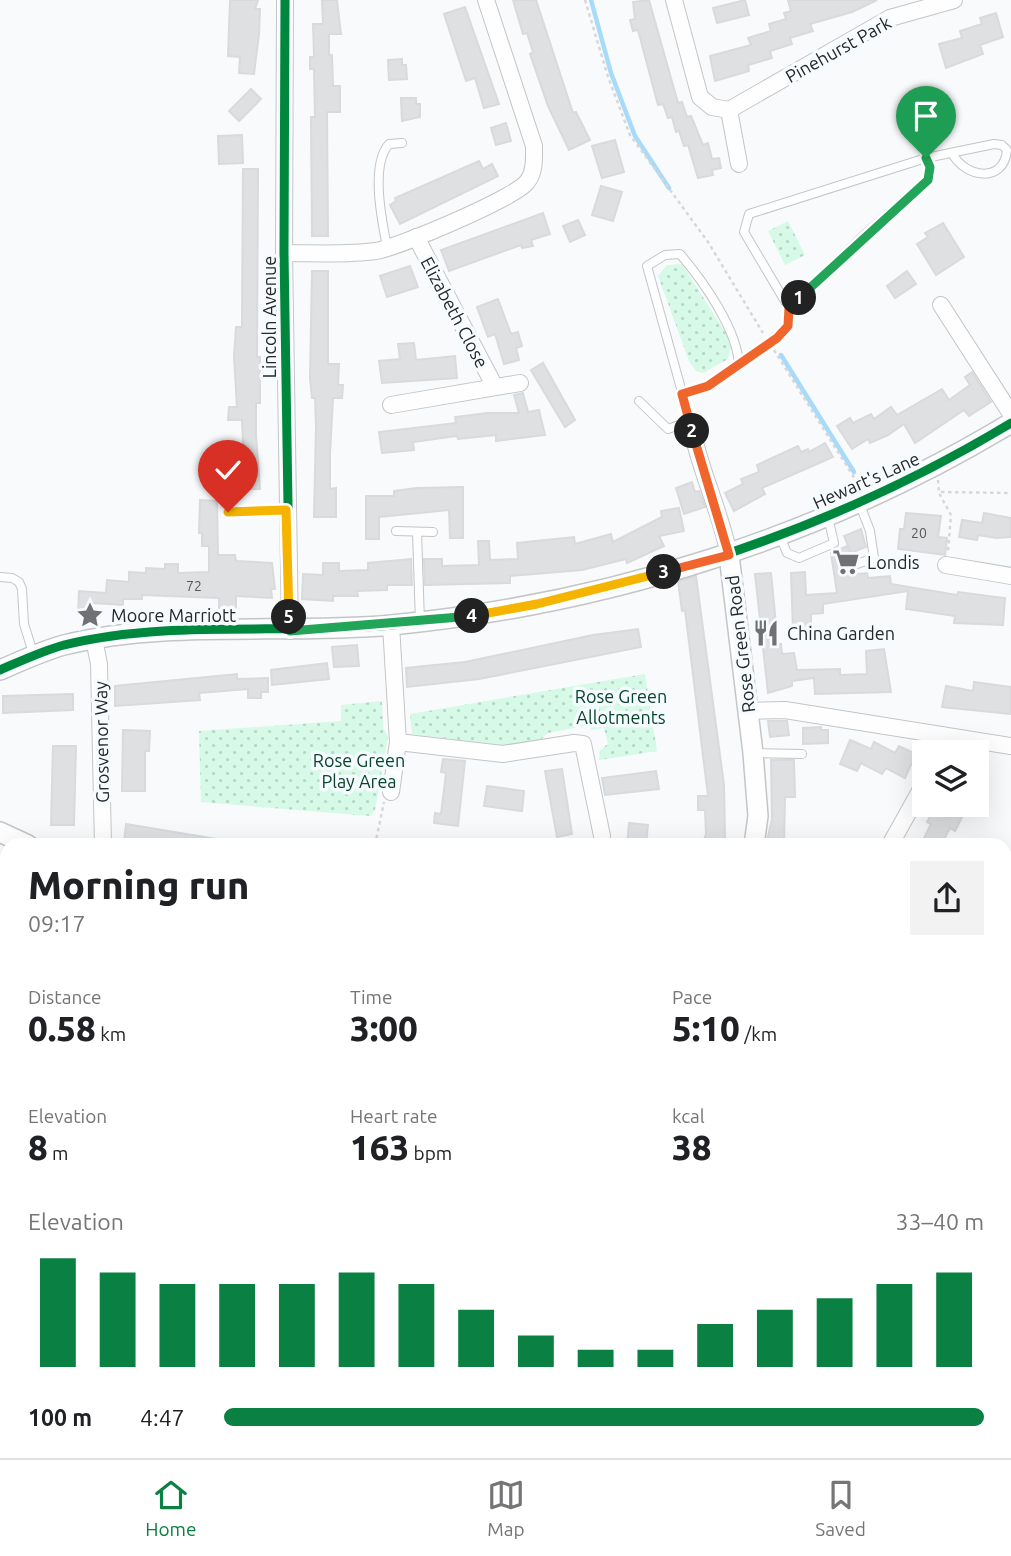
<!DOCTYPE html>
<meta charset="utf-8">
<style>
:root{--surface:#fff;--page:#f2f2f2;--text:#202124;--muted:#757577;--line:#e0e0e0;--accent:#0b8043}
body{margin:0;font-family:Ubuntu,sans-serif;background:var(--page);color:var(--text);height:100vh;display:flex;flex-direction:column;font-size:26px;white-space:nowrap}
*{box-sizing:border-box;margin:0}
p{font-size:23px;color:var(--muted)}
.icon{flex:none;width:38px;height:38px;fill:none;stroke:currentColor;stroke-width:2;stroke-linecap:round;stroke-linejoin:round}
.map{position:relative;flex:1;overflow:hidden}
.details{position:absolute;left:0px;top:838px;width:1012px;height:621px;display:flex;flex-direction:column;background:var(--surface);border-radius:21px 21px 0 0;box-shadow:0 7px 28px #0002}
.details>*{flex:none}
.tools{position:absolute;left:912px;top:740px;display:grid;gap:14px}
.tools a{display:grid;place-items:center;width:77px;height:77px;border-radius:0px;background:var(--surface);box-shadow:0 7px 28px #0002;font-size:35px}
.pin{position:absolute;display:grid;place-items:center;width:60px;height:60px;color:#fff;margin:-72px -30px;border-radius:50% 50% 50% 0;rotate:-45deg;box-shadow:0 0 7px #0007}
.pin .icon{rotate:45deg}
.km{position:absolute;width:35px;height:35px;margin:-18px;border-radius:50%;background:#222;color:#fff;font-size:19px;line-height:35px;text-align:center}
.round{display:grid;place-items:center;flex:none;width:74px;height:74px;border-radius:0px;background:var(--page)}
.headline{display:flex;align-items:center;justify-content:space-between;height:119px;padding:0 28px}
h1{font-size:38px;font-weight:800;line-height:52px}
.figures{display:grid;grid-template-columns:repeat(3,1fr);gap:10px;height:119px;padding:7px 28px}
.figures div{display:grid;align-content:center}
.figures b{font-size:35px;font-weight:800}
.figures small{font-size:19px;font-weight:400}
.figures p{font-size:19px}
.chart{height:196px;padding:14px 28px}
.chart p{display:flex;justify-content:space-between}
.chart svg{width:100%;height:126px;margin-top:7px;stroke:var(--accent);stroke-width:6}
ul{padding:0 28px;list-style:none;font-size:23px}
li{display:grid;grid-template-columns:112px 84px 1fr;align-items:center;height:52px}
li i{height:18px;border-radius:9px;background:var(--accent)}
.menu{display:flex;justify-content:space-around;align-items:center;height:98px;border-top:2px solid var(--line);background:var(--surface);font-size:19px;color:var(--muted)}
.menu a{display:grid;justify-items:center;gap:4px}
.menu .on{color:var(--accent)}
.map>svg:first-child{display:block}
</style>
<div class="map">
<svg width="1011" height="1458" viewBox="0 0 1011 1458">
<defs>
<pattern id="green-dots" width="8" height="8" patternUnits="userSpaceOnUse" patternTransform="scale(1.75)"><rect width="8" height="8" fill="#d6fae7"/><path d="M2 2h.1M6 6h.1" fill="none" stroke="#b8d6c6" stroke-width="1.8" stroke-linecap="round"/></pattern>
</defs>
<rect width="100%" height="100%" fill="#f8fafc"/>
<g fill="url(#green-dots)">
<path d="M788,221L805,255L785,265L768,231Z"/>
<path d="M682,264L732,343L728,359L703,373L696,371L689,361L658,276L667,265Z"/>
<path d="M645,674L657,751L599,760L600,750L608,744L604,728L591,730L590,725L548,733L540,740L509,746L412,734L410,714Z"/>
<path d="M382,701L383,728L388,736L375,810L370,816L201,802L199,731L341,721V705Z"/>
<path d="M1,956L7,957V1442L0,1438Z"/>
</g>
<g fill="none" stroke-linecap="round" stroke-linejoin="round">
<g stroke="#a8dbf9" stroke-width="4.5">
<path d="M591,0L611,73L635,136L669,188"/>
<path d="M781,355L854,472"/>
</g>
</g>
<g fill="#dee0e2" stroke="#d8dadc" stroke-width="2">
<path d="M230,0H258L255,9H260L259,34L254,74L239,73L240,57L228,56Z"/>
<path d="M322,0H337L341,34H329V55H332L333,86H340V112H327L328,236H312L311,117H315L314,69H310V57H314L313,24H323Z"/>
<path d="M513,0H536L573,113L576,112L590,140L569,150L548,106L530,54L533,52L527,33L523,34Z"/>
<path d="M649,0L678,103L682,102L687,117L691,116L703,145L708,143L712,159L719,158L721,168L712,170L713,175L698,178L688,145L684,146L679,131L676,132L672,117L668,118L663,104L658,105L638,30L633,31L630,20L635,19L633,2Z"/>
<path d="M745,0L749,15L717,23L713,8Z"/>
<path d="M788,0H877L852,12L810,24L813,31L790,38L792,44L770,51L772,58L748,65L749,71L715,81L710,56L751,45L748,38L771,31L769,24L786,19L784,13L791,11Z"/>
<path d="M465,7L499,104L484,108L475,78L466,81L444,14Z"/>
<path d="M996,13L1003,37L980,45L983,54L946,68L939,44L962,38L960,31L982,24L980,18Z"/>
<path d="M402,59V65H406L407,79L389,80L388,60Z"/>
<path d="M251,89L261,99L239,121L229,111Z"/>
<path d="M401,98H416V104H420V117L402,121Z"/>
<path d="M506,123L511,141L496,145L491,128Z"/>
<path d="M242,135L243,163L219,164L218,136Z"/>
<path d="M615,140L624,172L602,178L592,146Z"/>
<path d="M479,161L483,169L492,164L498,176L400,224L390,205L396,201L395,198Z"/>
<path d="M243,169H258L257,357H260V403H256V435L260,489H245L242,420H228L229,407H237L234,357L236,327H242Z"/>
<path d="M601,186L622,192L613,221L592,215Z"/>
<path d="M543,213L550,234L531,240L533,246L522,248L521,245L449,271L441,250Z"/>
<path d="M578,220L585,235L570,242L563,226Z"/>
<path d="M943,223L964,257L936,275L917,244L928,237L925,233Z"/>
<path d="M410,266L418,287L387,297L380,276Z"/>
<path d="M312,271H328V364H339L338,385H343L342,398H333L330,454V489L336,488V517H314L316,426L315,398H312L310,379Z"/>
<path d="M907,271L916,284L895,298L887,286Z"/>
<path d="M498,299L511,334L518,332L522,346L516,348L519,360L504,364L495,334L488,337L477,307Z"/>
<path d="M414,343L416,360L455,356L457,378L382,383L379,361L400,359L398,344Z"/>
<path d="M543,363L575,420L565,427L531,370Z"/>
<path d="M972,372L991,402L969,416L964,410L915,443L904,424L888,435L870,443L868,439L852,449L837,426L850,418L853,423L871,414L874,419L891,407L897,415L942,389L949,400L970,385L965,377Z"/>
<path d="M523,393L528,412L539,410L545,435L496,441V435L458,439L457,436L413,442L414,450L382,453L379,432L456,423L455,417L487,413H519L514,395Z"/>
<path d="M825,443L833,457L762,488L765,494L734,511L725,493L743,484L741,479L759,472L757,465L798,446L801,452L808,449L809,452Z"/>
<path d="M692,482L695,492L699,491L705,507L684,514L676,488Z"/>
<path d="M463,487V538H450L449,510L379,517V539H366V496H394V491L417,488Z"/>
<path d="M200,500L217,501L218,555H235L236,561L272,563L275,589H271L272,598L236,596V615H219V598L142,595V599H123V605L93,603L92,615L78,614L79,591L106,593L107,580L129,582V572L146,573V568L165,569V564H178V573L209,572V546H202V533H199Z"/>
<path d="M679,508L684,531L659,536L664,546L627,563L626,559L582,570L510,576V583L425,585L424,559H442V566L479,565L478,541H489L490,560L518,559L517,543L574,537L575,544L611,534L613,542L662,517L661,511Z"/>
<path d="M906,513L941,516L938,537L947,538L945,555L898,549L900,529H904Z"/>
<path d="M984,513L1011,518V537L996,538L978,535L977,540L959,537L962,520L982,523Z"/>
<path d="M861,529L866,547L851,553L844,536Z"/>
<path d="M847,546L852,560L851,567L858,574L867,573L868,578L890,576L891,584L957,595L958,592L1005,598L1003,625L954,623L955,616L906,609L908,591L823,604V613L811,614V631H793L791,573L805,572L806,595L837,593L831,553Z"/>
<path d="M411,559L412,585H387V590L357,591L358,596H333V601L302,599L303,574L323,575V563H339V571L368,570V563Z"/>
<path d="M771,573L778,644H781L782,654L794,653L797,670L840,669V675L867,674L866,651L884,649L891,692L815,694L814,678L792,681V686L768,693L755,574Z"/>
<path d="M696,576L724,785L725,838L722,845H702L706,834L705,810H698V796H708L685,610L682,611L678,581Z"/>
<path d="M638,629L641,647L479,679L407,687L406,668L465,662L593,635Z"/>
<path d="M357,645L359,666L334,667L332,647Z"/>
<path d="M327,663L329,679L272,685L271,670Z"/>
<path d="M237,674V679L268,678V692H261V698H248V689L199,693L200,700L115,706V686Z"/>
<path d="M974,682L1011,687V714L942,707L946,686L973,691Z"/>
<path d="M73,694V710L3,713V696Z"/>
<path d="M768,721H787L789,735L770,737Z"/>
<path d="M821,727V730H828V743L803,744V728Z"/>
<path d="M123,730L150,731L149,751H145V791H122Z"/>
<path d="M850,740L871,749L874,742L895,753L899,746L916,754L905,778L886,768L882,774L861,763L857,771L840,764Z"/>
<path d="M53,746H76L74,825H51Z"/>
<path d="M443,759L465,761L458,826L434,823L435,813L441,814L446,773L441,772Z"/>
<path d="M771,760H794L795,797H785L784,845H766L772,819Z"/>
<path d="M562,769L572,834L557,837L545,771Z"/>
<path d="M656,771L659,789L605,795L602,778Z"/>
<path d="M487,786L524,791L522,811L484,806Z"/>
<path d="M937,805H944L963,815L955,831L950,828L941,845H929L922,842L931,824L927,822Z"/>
<path d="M629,823L648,825L646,845H627Z"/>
<path d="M126,824L217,839L216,845L124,842Z"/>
</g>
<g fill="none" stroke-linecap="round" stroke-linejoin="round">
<g stroke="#c3c5c6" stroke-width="10">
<g id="service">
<path d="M926,158L994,144L1002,145L1007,150C1004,184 965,178 952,153"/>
<path d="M387,247C382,221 370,165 389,144L402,143"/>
<path d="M739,366L788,326L789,308L744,232L749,214L926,158L930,167L927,180L864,235L789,308"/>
<path d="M639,401L668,429L690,421L647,266L665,255L680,254C703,281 738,330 739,366L708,386L682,394"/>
<path d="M228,511L286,510"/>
<path d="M396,531L433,532"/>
<path d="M417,532L420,622"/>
<path d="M779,534L787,553L799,558L834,543L828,517"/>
<path d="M857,564L874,558L870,531L859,502"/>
<path d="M0,577L12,578L19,582L22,589L24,624L34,656"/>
<path d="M753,753L802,754"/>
</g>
</g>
<g stroke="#c3c5c6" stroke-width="18">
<g id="minor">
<path d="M285,0L284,253L290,631"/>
<path d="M674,0L700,97L712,107L729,110"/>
<path d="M729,110L890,18L954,0"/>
<path d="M729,110L739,164"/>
<path d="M416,237L495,387"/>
<path d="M284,253C314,253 347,255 376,251C399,247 515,198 527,182C535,172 534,159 534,146L486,0"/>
<path d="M941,305L1011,414"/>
<path d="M391,405L520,383"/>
<path d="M690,421C698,467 720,509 729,555"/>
<path d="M946,565L1011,576"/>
<path d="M391,625L398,742L391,792"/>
<path d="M94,639L99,664L103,845"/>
<path d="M747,711L785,710L1011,746"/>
<path d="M398,742L503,754L574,743L583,744L602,836"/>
<path d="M890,845L924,784"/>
<path d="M1004,1033L1011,1020"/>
<path d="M331,1452L333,1458"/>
<path d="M771,1452L779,1458"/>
<path d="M142,1456L143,1458"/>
<path d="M473,1458L478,1452"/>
<path d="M675,1458L681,1452"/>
<path d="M823,1458L828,1452"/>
</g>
</g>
<g stroke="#c3c5c6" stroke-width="22">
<g id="tertiary">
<path d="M729,555L753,753L758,816L754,845"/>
<path d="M0,670C21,661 42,651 64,645C168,619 285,635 392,625C609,604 824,536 1011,423"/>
<path d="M0,832L28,845"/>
<path d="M1004,1091L1011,1094"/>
<path d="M79,1458L90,1452"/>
</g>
</g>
<g stroke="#d7d7d9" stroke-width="2.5" stroke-dasharray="3.5 3.5" stroke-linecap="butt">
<path d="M585,0L608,77L630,135L708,242L763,333"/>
<path d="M774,350L860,487"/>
<path d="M938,480L939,493L951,515L948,551"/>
<path d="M941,492L1011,493"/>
<path d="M375,845L384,802"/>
<path d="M0,1369H7"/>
<path d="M261,1456L280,1452"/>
</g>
<use href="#service" stroke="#fefeff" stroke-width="8"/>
<use href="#minor" stroke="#fefeff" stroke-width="16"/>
<use href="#tertiary" stroke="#fefeff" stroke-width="19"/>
<g stroke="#f6fbfe" stroke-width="13">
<g id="cycleway">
<path d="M285,0L284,253L290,631"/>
<path d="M0,670C21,661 42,651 64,645C168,619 285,635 392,625C609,604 824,536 1011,423"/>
</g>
</g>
<use href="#cycleway" stroke="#00873e" stroke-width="9"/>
</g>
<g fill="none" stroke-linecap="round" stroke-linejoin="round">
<g stroke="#fff" stroke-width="14">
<path id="split-1" d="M799,298L928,180L930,167L926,158"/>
</g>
<g stroke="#fff" stroke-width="14">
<path id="split-2" d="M692,431L682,394L708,386L777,338L788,326L789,308L799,298"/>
</g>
<g stroke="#fff" stroke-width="14">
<path id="split-3" d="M664,572L729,555L692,431"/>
</g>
<g stroke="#fff" stroke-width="14">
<path id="split-4" d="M472,616L537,604L664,572"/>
</g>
<g stroke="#fff" stroke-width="14">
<path id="split-5" d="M289,617L290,631L472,616"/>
</g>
<g stroke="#fff" stroke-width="14">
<path id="split-6" d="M228,512L286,510L289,617"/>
</g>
<use href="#split-1" stroke="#22a559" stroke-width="9"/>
<use href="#split-2" stroke="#f0652b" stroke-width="9"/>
<use href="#split-3" stroke="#f0652b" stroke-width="9"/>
<use href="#split-4" stroke="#f5b400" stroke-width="9"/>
<use href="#split-5" stroke="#22a559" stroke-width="9"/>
<use href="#split-6" stroke="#f5b400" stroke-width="9"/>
</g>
<defs>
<g id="supermarket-bare" transform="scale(2.1)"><path d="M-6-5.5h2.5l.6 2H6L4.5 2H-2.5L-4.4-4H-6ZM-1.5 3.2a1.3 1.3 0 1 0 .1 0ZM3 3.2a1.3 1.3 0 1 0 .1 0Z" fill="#6f7172" stroke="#f6fbfe" stroke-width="2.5" paint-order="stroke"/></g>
<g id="sight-bare" transform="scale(2.1)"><path d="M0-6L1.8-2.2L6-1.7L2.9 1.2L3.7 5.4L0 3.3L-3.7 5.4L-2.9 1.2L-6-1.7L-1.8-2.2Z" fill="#6f7172" stroke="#f6fbfe" stroke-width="2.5" paint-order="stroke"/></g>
<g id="restaurant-bare" transform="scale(2.1)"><path d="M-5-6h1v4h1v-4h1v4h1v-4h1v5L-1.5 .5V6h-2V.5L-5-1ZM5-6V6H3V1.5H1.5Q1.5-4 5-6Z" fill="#6f7172" stroke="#f6fbfe" stroke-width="2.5" paint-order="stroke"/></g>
</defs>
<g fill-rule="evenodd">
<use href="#supermarket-bare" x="846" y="562"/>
<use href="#sight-bare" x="90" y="615"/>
<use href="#restaurant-bare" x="766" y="633"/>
</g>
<g text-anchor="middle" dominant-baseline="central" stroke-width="7" stroke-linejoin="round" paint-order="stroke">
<g font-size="14" fill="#56585a">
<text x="919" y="533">20</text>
<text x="194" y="586">72</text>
</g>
<g font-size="18" fill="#252728" stroke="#f6fbfe">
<text transform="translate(838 49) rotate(-29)">Pinehurst Park</text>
<text transform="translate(455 312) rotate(62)">Elizabeth Close</text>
<text transform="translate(269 317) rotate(-90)">Lincoln Avenue</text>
<text transform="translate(866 480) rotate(-24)">Hewart's Lane</text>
<text transform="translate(740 644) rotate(-97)">Rose Green Road</text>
<text transform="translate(101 742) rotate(-91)">Grosvenor Way</text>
</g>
<g font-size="18" fill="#252728" stroke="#f6fbfe" text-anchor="start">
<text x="867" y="562">Londis</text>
<text x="111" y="615">Moore Marriott</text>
<text x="787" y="633">China Garden</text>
</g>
<g font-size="18" fill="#08442b" stroke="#f6fbfe">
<text x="621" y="696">Rose Green<tspan x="621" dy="21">Allotments</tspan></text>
<text x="359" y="760">Rose Green<tspan x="359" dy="21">Play Area</tspan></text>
</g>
</g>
</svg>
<div class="tools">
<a><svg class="icon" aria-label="layers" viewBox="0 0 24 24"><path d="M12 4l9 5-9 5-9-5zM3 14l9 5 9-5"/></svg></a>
</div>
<div class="pin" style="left:926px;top:158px;background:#1e9e55"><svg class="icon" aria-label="arrive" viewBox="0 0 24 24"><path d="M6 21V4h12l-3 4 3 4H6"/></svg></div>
<div class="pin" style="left:228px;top:512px;background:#d93025"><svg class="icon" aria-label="check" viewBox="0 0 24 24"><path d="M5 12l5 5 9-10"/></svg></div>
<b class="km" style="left:799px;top:298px">1</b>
<b class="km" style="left:692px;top:431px">2</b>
<b class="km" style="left:664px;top:572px">3</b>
<b class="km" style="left:472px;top:616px">4</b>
<b class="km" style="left:289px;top:617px">5</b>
<section class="details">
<div class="headline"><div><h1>Morning run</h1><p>09:17</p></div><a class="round"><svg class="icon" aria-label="share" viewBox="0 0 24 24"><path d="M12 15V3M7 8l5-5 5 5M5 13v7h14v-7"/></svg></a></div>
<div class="figures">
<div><p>Distance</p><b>0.58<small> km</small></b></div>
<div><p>Time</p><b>3:00</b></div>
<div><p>Pace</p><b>5:10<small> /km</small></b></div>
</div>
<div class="figures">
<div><p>Elevation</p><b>8<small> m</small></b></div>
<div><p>Heart rate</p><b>163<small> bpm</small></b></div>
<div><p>kcal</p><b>38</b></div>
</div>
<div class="chart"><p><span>Elevation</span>33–40 m</p>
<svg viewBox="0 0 160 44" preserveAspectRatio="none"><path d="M5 44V6M15 44V11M25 44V15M35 44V15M45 44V15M55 44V11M65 44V15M75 44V24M85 44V33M95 44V38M105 44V38M115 44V29M125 44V24M135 44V20M145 44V15M155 44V11"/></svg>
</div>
<ul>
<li><b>100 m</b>4:47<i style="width:100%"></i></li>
</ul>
</section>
</div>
<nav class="menu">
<a class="on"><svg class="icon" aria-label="home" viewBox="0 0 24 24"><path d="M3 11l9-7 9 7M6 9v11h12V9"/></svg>Home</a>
<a><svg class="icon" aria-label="map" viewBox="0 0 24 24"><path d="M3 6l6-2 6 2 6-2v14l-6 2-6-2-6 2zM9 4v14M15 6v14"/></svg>Map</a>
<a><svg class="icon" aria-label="saved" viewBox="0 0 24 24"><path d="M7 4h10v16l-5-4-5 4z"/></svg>Saved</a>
</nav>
